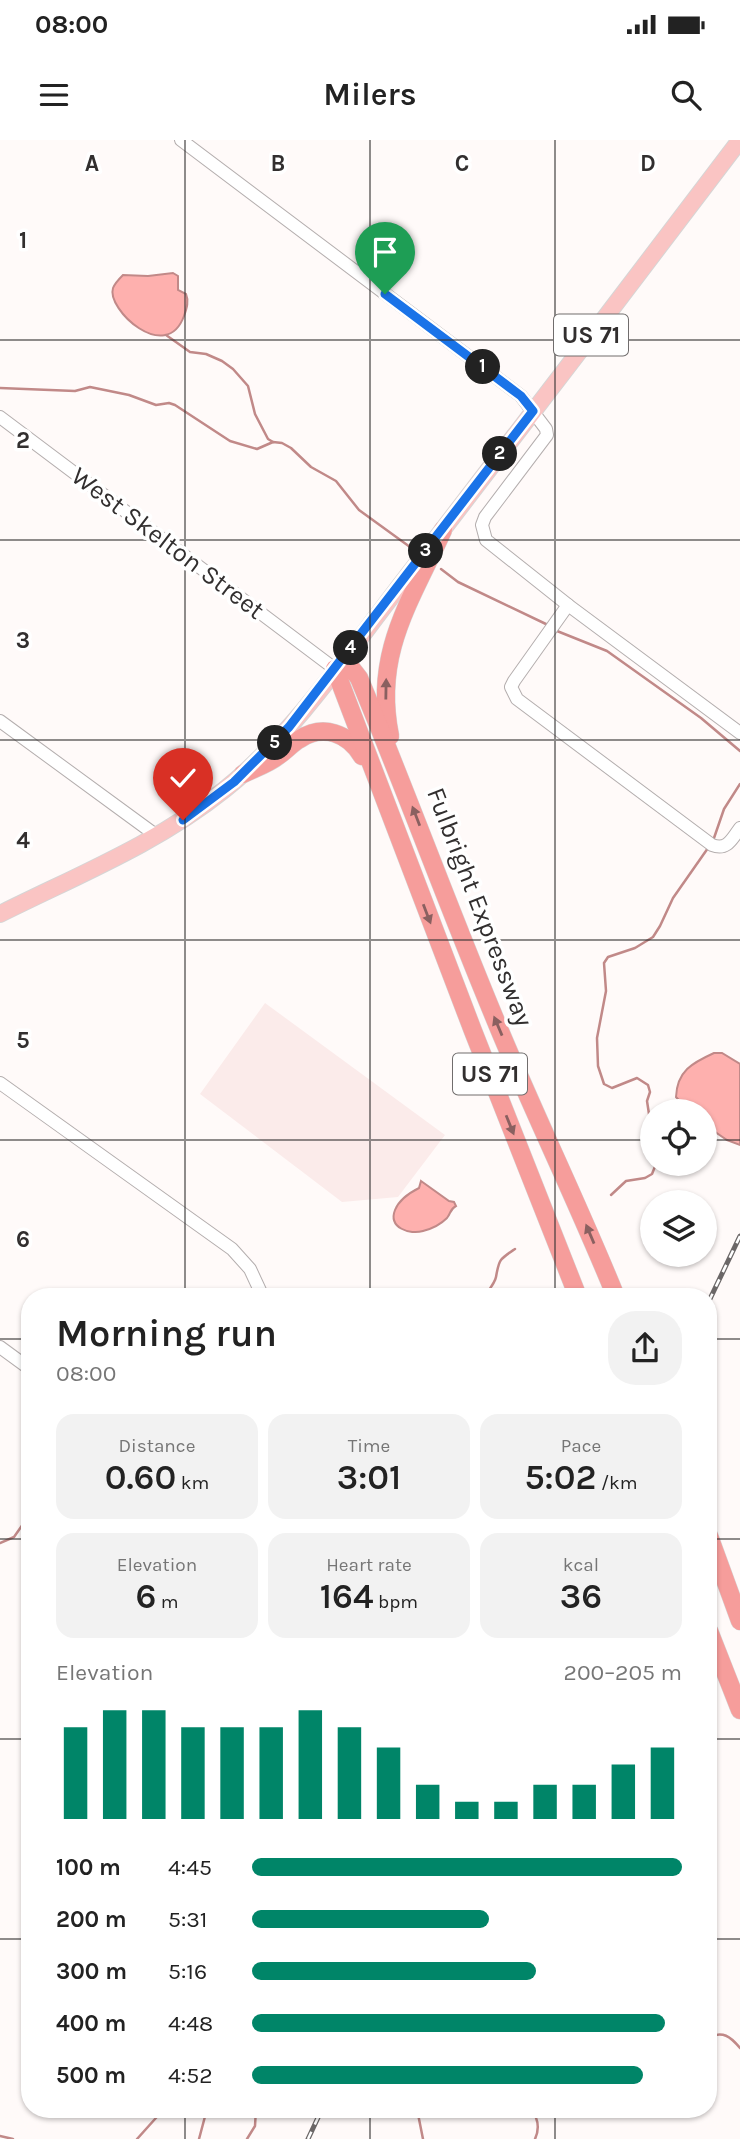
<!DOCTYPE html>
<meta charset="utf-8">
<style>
:root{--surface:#fff;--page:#f2f2f2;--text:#222;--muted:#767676;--accent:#008568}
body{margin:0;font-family:Karla,sans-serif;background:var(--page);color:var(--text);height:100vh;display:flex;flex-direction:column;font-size:26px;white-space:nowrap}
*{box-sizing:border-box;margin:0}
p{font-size:23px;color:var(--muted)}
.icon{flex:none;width:38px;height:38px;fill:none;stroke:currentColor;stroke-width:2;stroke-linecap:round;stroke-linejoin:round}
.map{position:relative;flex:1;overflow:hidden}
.details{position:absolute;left:21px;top:1148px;width:696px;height:830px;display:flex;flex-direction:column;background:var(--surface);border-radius:28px;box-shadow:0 2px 5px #0004}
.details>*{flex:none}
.tools{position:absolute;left:640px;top:959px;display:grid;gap:14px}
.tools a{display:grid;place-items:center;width:77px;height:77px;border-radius:50%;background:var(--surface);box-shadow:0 2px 5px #0004;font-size:35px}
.pin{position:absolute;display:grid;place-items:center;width:60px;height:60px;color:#fff;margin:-72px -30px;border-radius:50% 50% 50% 0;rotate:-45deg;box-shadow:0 0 7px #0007}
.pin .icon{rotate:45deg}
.km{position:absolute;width:35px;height:35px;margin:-18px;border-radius:50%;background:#222;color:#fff;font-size:19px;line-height:35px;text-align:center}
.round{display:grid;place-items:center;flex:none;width:74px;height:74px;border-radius:28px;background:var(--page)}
.head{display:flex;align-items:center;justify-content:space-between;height:119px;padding:0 35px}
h1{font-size:38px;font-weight:600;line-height:52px}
.stats{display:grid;grid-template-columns:repeat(3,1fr);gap:10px;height:119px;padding:7px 35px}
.stats div{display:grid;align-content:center;border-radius:18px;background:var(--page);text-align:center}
.stats b{font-size:35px;font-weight:600}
.stats small{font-size:19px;font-weight:400}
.stats p{font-size:19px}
.chart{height:196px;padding:14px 35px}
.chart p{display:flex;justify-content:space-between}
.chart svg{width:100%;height:126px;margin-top:7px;stroke:var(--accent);stroke-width:6}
ul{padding:0 35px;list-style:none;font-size:23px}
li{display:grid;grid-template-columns:112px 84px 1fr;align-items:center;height:52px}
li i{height:18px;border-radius:9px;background:var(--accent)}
.status{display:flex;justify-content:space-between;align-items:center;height:49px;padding:0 35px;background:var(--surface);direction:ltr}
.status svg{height:19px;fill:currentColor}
header{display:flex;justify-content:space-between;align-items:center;height:91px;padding:0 35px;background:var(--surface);font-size:32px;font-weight:600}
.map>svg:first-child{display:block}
</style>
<div class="status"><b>08:00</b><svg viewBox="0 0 49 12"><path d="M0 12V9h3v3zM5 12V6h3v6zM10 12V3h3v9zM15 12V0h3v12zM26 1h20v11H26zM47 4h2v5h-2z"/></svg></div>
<header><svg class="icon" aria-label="menu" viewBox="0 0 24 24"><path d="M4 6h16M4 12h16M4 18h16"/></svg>Milers<svg class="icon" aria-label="search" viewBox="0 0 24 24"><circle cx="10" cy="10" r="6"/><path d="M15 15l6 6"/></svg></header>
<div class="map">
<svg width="740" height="1999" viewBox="0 0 740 1999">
<rect width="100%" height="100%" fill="#fffaf9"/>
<path fill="#fbebea" d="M265,863L445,995L398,1057L342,1062L200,954Z"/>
<g fill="#feb0ae" stroke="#c18988" stroke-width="2">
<path d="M173,133L178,136V150L186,154C189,161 187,168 184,176C166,225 106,169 113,148C115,143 120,138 123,135L148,136Z"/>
<path d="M714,913H722L740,924V1005L727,1000L705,985V971H689L676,957C677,931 692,923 714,913Z"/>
<path d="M421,1041L449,1061L454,1062L456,1066C450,1069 451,1073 447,1078C441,1084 431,1089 423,1091C410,1095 388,1088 395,1070C399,1060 409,1053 419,1048Z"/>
</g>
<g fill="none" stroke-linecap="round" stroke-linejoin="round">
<g stroke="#c18988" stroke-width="2.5">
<path d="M166,195L190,212L206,214L222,221L233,229L248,246L255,274L268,299L273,302"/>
<path d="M0,248L75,251L90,247L129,255L156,265L169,263L175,265L230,301L257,309L273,302L282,303L291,308L311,327L336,341L359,370L410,407"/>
<path d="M441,429L458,442L548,485"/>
<path d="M557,491L607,511L701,578L740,611"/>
<path d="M714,698L724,669L740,644"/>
<path d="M653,1000L647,961L650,952L648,945L637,938L612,948L604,944L598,926L597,898L606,851L604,823L608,817L635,808L653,797L660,786L673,758L708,708"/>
<path d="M611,1055L626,1041L645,1038L652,1034L656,1024"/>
<path d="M484,1157C488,1151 495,1143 496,1137C499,1119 500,1119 515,1109"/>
<path d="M0,1403L14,1397L30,1374"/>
<path d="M709,1897C723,1891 730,1896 740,1908"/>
<path d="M417,1969L423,1999"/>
<path d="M531,1969C538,1978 540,1988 535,1999"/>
<path d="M0,1996L13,1999"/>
<path d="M137,1999L164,1969"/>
<path d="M199,1999L207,1969"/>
<path d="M247,1999L255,1986L256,1969"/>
</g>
<g stroke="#b4aeae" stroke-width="14">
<g id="minor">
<path d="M181,0L521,256L546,289L547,295L485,377L482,385L486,400L568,465L740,593"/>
<path d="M0,277L335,529"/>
<path d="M568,465L514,541L511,547L517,559L712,705C727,711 732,699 740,688"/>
<path d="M0,581L157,696"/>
<path d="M0,943L232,1109L250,1129L263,1157"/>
<path d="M0,1207L30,1229"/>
</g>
</g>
<g stroke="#d6d5d5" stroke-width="18">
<path id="major" d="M0,774C76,736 158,703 224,650C297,592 357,500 415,426C524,285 632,142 740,0"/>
</g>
<g stroke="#d6d5d5" stroke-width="19">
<g id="highway">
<path d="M390,596C373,513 411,461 443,390"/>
<path d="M243,634C255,628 268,624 278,616C286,611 292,603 300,599C323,584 348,593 362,616"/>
<path d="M578,1157L473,891L335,529H352L359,538C406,651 448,766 495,879C533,972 578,1063 616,1157"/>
<path d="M709,1396L740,1481"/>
<path d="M709,1491L740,1570"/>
</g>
</g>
<use href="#minor" stroke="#fff" stroke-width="12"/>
<use href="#major" stroke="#fac4c3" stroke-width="16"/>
<use href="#highway" stroke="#f69d9b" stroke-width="18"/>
<g stroke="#6b6767" stroke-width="5">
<g id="rail">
<path d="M709,1161L740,1096"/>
<path d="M308,1999L322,1969"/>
</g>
</g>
<use href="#rail" stroke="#fff" stroke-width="2.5" stroke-dasharray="8" stroke-linecap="butt"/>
</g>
<defs><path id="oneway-solid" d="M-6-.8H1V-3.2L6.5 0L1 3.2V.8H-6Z" transform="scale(1.75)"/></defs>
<g fill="#8a6060">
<use href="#oneway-solid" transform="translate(386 549) rotate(-89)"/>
<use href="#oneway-solid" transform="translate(416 676) rotate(-111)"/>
<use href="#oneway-solid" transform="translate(427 774) rotate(69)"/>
<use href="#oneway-solid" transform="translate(498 886) rotate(-113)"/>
<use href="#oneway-solid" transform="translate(510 985) rotate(68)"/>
<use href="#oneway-solid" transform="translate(590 1094) rotate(-113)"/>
</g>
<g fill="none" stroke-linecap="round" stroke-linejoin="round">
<g stroke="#fff" stroke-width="14">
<path id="route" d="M183,680L234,642L289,587L533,271L521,256L385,154"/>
</g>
<use href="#route" stroke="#1a73e8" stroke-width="9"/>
</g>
<path fill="none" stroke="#322f2f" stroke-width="2" stroke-opacity="0.55" d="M185,0V1157M370,0V1157M555,0V1157M0,200H740M0,400H740M0,600H740M0,800H740M0,1000H653M705,1000H740M0,1199H30M709,1199H740M0,1399H30M709,1399H740M0,1599H30M709,1599H740M0,1799H30M709,1799H740M185,1969V1999M370,1969V1999M555,1969V1999"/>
<g text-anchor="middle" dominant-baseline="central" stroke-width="7" stroke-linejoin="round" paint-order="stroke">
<g fill="#fff" stroke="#706d6d" stroke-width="2">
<rect x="554" y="174.5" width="74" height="41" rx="5"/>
<rect x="453" y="913.5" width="74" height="41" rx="5"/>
</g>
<g font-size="24" font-weight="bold" fill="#322f2f">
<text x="591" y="195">US 71</text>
<text x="490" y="934">US 71</text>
</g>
<g font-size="26" fill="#322f2f" stroke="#fff">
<text transform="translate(168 403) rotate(37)">West Skelton Street</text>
<text transform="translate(480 767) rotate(69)">Fulbright Expressway</text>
</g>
</g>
<g font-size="23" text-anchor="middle" font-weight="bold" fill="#322f2f" stroke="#fff" stroke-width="7" stroke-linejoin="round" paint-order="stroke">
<text x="92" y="31">A</text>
<text x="278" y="31">B</text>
<text x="462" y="31">C</text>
<text x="648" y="31">D</text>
<text x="23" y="108">1</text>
<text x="23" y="308">2</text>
<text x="23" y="508">3</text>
<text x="23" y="708">4</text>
<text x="23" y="908">5</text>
<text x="23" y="1107">6</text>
</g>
</svg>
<div class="tools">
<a><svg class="icon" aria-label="locate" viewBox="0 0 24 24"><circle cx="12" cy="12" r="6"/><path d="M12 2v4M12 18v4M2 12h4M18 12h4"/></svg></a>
<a><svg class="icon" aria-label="layers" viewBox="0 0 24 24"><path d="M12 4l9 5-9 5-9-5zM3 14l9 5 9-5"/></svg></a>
</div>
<div class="pin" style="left:385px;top:154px;background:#1e9e55"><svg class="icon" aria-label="arrive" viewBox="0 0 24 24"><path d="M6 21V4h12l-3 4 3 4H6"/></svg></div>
<div class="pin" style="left:183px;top:680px;background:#d93025"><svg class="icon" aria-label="check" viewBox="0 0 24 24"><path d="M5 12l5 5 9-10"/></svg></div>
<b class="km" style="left:483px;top:227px">1</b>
<b class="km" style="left:500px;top:314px">2</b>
<b class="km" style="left:426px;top:411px">3</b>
<b class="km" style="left:351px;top:508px">4</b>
<b class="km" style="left:275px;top:603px">5</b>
<section class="details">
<div class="head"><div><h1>Morning run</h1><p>08:00</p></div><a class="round"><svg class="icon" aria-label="share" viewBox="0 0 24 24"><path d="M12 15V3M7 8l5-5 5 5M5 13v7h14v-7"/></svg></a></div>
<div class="stats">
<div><p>Distance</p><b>0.60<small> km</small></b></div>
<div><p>Time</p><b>3:01</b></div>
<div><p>Pace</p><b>5:02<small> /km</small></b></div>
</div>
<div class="stats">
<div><p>Elevation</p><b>6<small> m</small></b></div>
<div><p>Heart rate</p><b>164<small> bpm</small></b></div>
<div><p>kcal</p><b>36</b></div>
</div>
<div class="chart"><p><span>Elevation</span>200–205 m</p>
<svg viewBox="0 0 160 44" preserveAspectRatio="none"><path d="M5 44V12M15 44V6M25 44V6M35 44V12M45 44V12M55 44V12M65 44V6M75 44V12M85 44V19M95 44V32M105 44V38M115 44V38M125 44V32M135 44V32M145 44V25M155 44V19"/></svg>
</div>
<ul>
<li><b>100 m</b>4:45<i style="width:100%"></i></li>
<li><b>200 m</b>5:31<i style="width:55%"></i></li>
<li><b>300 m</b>5:16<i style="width:66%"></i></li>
<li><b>400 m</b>4:48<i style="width:96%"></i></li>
<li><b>500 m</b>4:52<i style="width:91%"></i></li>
</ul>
</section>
</div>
